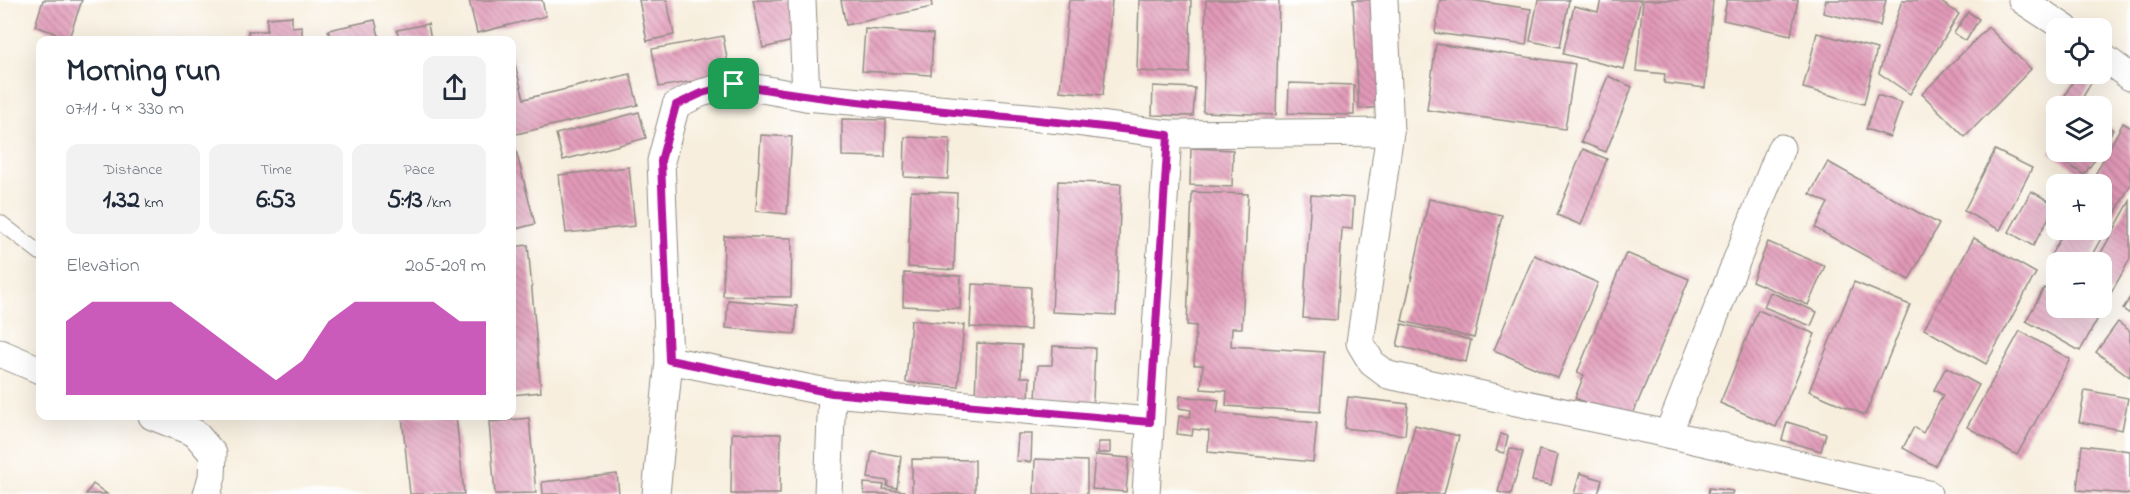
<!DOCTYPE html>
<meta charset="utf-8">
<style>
:root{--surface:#fff;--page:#f2f2f3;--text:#1f2937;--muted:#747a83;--accent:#b5179e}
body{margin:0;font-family:"Indie Flower",sans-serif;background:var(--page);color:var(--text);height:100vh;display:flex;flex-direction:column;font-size:22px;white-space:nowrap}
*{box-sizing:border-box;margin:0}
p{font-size:20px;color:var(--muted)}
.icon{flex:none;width:33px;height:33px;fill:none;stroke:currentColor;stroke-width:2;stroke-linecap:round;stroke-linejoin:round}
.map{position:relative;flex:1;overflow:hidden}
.panel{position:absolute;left:36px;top:36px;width:480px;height:384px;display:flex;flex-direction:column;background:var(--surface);border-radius:12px;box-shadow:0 6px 24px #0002}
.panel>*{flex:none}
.fabs{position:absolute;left:2046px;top:18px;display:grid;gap:12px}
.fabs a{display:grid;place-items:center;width:66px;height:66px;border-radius:12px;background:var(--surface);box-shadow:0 6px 24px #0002;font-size:30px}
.pin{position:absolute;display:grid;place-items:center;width:51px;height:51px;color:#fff;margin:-26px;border-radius:12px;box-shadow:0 3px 9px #0006}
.round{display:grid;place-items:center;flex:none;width:63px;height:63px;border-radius:12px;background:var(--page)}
.head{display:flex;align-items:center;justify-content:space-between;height:102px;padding:0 30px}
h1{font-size:33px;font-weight:700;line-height:45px}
.metrics{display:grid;grid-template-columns:repeat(3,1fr);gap:9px;height:102px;padding:6px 30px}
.metrics div{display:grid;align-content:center;border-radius:12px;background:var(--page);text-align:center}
.metrics b{font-size:26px;font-weight:700}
.metrics small{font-size:16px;font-weight:400}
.metrics p{font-size:16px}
.chart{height:168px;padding:12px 30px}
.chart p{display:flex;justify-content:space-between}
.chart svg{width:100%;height:108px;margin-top:6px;fill:var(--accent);opacity:.7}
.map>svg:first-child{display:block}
</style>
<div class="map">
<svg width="2130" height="494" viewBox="0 0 2130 494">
<defs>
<pattern id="building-back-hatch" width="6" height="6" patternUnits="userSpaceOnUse" patternTransform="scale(1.5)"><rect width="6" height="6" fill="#e29ab8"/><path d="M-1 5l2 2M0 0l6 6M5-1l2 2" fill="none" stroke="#b77e96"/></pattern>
</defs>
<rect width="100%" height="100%" fill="#fff"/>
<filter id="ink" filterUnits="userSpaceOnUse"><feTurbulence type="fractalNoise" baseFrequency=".0167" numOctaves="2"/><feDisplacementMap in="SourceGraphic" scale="12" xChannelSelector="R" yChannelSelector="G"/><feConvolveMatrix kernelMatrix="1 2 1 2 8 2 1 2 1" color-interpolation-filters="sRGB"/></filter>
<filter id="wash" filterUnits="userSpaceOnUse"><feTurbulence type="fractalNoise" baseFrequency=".008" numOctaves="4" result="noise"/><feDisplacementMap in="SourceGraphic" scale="24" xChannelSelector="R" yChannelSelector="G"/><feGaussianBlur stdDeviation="1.35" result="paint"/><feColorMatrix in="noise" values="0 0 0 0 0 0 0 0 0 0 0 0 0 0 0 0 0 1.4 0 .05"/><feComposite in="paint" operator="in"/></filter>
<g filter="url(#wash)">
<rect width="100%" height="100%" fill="#f7eedd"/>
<g id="blocks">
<g fill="url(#building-back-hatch)">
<path d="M43,0H82L69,38L35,26Z"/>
<path d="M469,0H542L546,16L477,33Z"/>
<path d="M639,0H667L674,35L647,41Z"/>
<path d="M753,0H794L802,39L763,48Z"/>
<path d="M841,0H931L932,7L846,25Z"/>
<path d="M1069,0H1112L1103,95L1060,91Z"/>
<path d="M1139,0H1191L1189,73L1137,71Z"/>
<path d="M1206,0H1279L1276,115L1203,112Z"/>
<path d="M1353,0H1377L1383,107L1359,109Z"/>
<path d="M1440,0H1470L1531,9L1526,45L1435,33Z"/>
<path d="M1538,0H1569L1560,47L1530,41Z"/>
<path d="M1601,0H1641L1624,69L1563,54L1574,6L1598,12Z"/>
<path d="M1643,0H1713L1705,88L1664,83L1665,74L1636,71Z"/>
<path d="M1727,0H1798L1791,35L1723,20Z"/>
<path d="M1826,0H1886L1880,26L1823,13Z"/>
<path d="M1902,0H1938L1959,14L1910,94L1879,73Z"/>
<path d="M1968,12L1979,19L1966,41L1954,33Z"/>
<path d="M292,16V27L302,26V40H249L248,31H267V18Z"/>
<path d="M375,20L380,40H331L328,30Z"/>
<path d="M428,24L431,40H399L397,30Z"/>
<path d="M1988,27L2031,69L1965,137L1922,94Z"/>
<path d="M865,29L933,34L931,75L862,71Z"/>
<path d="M1817,33L1877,49L1864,104L1803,88Z"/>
<path d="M723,36L730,75L659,87L652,49Z"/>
<path d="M1436,44L1575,64L1565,129L1427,110Z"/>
<path d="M512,53L524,99L630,74L638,105L512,135Z"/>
<path d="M2077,74L2095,76L2079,104L2065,95Z"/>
<path d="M1608,76L1632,87L1606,152L1581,142Z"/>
<path d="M1289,83L1354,85V115L1288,113Z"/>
<path d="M1153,86L1195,88L1193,116L1152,115Z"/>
<path d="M1877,95L1902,103L1890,137L1866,129Z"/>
<path d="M639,112L646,138L563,160L556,134Z"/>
<path d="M842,119L886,120L885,157L842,156Z"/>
<path d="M2102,123L2113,130L2102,149Z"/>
<path d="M2123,123L2130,127V186L2088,262H2066L2051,255L2065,230H2102V184H2090Z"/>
<path d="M761,135L792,137L787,214L756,211Z"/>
<path d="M905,137L950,139L948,179L904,177Z"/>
<path d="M2056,142V152H2100L2084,175L2050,153Z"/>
<path d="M515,147L535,224L512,230V148Z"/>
<path d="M1191,148L1233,150L1232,187L1190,185Z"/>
<path d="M1583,149L1607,159L1581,225L1557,215Z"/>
<path d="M1995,150L2032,168L2000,230L1964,211Z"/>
<path d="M1828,162L1939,224L1909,280L1815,228L1828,203L1810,194Z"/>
<path d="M629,167L635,226L566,233L559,175Z"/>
<path d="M1058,181L1121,184L1116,315L1052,312Z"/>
<path d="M911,191L957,193L954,270L908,267Z"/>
<path d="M2031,191L2056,205L2033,246L2009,232Z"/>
<path d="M1192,192L1248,194L1242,328H1232L1231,346L1324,352L1320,412L1226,406L1227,391L1201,389L1203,365H1194L1196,326L1187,325Z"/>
<path d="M1311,195L1354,198L1352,229L1342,228L1337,320L1303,318Z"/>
<path d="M1429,199L1502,215L1474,338L1402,321Z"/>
<path d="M2130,201V259L2111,293L2102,287V262H2096Z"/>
<path d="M724,236L792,238L791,297L723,296Z"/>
<path d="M1974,238L2036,273L1986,364L1924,329Z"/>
<path d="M1768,242L1825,266L1808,305L1752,281Z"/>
<path d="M528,245L541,392L512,395V247Z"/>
<path d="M1626,253L1689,279L1630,421L1575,398L1584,375L1577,373Z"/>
<path d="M1534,255L1598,283L1558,378L1494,350Z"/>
<path d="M904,273L961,276L960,309L903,306Z"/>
<path d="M1854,282L1910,305L1865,415L1809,391Z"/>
<path d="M972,284L1031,287L1030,330L970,327Z"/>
<path d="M2044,288L2056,295V308H2079L2098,318L2080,351L2026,321Z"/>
<path d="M1770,292L1817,312L1811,326L1764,307Z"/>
<path d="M2130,297V314L2123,309Z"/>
<path d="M728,300L797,306L795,334L726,328Z"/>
<path d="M1758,310L1815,334L1776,427L1720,403Z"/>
<path d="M911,320L964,325L958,387L906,382Z"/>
<path d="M2118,322L2130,331V377L2096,352Z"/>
<path d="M1402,324L1471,340L1466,362L1397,346Z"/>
<path d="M2020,331L2070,359L2017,455L1967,427Z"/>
<path d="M977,343L1022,345L1021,377H1030L1029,401L975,399Z"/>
<path d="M1053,346L1095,348L1093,402L1036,399L1038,365H1052Z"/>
<path d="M1946,367L1979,385L1935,466L1903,448L1914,427L1923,433L1943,395L1934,390Z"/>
<path d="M2085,390L2128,398L2122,430L2079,422Z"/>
<path d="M1180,396L1219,400L1217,413L1317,423L1313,462L1208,452L1209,431L1193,429L1192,436L1177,434L1179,416L1190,417L1191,410L1179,408Z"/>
<path d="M1348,397L1408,404L1405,435L1344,428Z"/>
<path d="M402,416H456L464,494H410Z"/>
<path d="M529,418L536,493L495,494L489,422Z"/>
<path d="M1787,422L1826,434L1821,451L1782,440Z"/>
<path d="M1415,425L1459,436L1444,494H1397Z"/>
<path d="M732,433L781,434L780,494H731Z"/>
<path d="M1018,434H1032L1031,462L1016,461Z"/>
<path d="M1501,434L1508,436L1504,453L1496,451Z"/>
<rect x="1098" y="442" width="12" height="11"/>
<path d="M2082,445L2130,451V494L2077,490Z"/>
<path d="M1510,448L1523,452L1511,494H1506L1498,492Z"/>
<path d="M1539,450L1558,455L1551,485L1532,481Z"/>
<path d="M872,451L901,456L897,488L887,486L888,481L868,478Z"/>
<path d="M1095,455L1129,458L1126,492L1092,489Z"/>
<path d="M912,459L975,460V494H912Z"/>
<path d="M1035,459L1087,461V494H1034Z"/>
<path d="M1580,473L1602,480L1598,494H1574Z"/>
<path d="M617,474L619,494H543L542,482Z"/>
<path d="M864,483L884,485L883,489L904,491V494H864Z"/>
<path d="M93,484L107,494H86Z"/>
<path d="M1709,488L1733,491L1732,494H1708Z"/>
</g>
</g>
</g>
<g filter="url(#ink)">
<use href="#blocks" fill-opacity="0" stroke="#918c84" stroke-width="1.5"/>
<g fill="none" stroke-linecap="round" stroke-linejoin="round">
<g stroke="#918c84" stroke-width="16">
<path id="service" d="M0,222L40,253"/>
</g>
<g stroke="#918c84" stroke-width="29">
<g id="minor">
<path d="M802,0L806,97"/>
<path d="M1384,0L1390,132L1360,343L1372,363L1388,375L1668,434L1928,494"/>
<path d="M2022,0L2065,28"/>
<path d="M2102,56L2130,77"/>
<path d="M0,353L40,370"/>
<path d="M669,360L832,393L1150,421"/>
<path d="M152,416L195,433L213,454L212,477L207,494"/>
<path d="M1668,434L1781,148"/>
<path d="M656,494L669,360L661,161L676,105L701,93L734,84L806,97L1061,120L1168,134L1390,132"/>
<path d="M828,494L832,393"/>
<path d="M1146,494L1168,134"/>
</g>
</g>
<use href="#service" stroke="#fff" stroke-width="14"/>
<use href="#minor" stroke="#fff" stroke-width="27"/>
</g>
</g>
<g fill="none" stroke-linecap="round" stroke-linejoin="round" filter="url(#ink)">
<g stroke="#fff" stroke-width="12">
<path id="route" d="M734,84C877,110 1024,115 1168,135L1150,422L832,393L669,360L661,161L676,105L702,93Z"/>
</g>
<use href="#route" stroke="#b5179e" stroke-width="8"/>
</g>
</svg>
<div class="fabs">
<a><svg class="icon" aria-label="locate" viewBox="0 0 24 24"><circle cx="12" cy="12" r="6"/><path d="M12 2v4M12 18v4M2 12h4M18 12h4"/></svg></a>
<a><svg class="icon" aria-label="layers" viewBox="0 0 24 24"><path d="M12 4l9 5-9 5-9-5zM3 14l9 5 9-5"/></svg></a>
<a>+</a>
<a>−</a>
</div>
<div class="pin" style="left:734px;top:84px;background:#1e9e55"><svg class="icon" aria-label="arrive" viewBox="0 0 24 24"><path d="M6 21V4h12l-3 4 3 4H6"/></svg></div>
<section class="panel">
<div class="head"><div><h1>Morning run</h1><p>07:11 · 4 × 330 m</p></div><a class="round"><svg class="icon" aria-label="share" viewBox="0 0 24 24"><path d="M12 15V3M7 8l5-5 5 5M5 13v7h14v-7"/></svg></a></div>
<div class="metrics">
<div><p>Distance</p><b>1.32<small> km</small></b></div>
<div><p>Time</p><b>6:53</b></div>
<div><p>Pace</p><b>5:13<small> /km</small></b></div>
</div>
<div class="chart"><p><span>Elevation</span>205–209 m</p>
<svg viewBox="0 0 160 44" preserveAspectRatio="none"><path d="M0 44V14L10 6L20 6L30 6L40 6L50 14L60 22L70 30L80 38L90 30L100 14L110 6L120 6L130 6L140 6L150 14L160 14V44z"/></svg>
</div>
</section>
</div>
